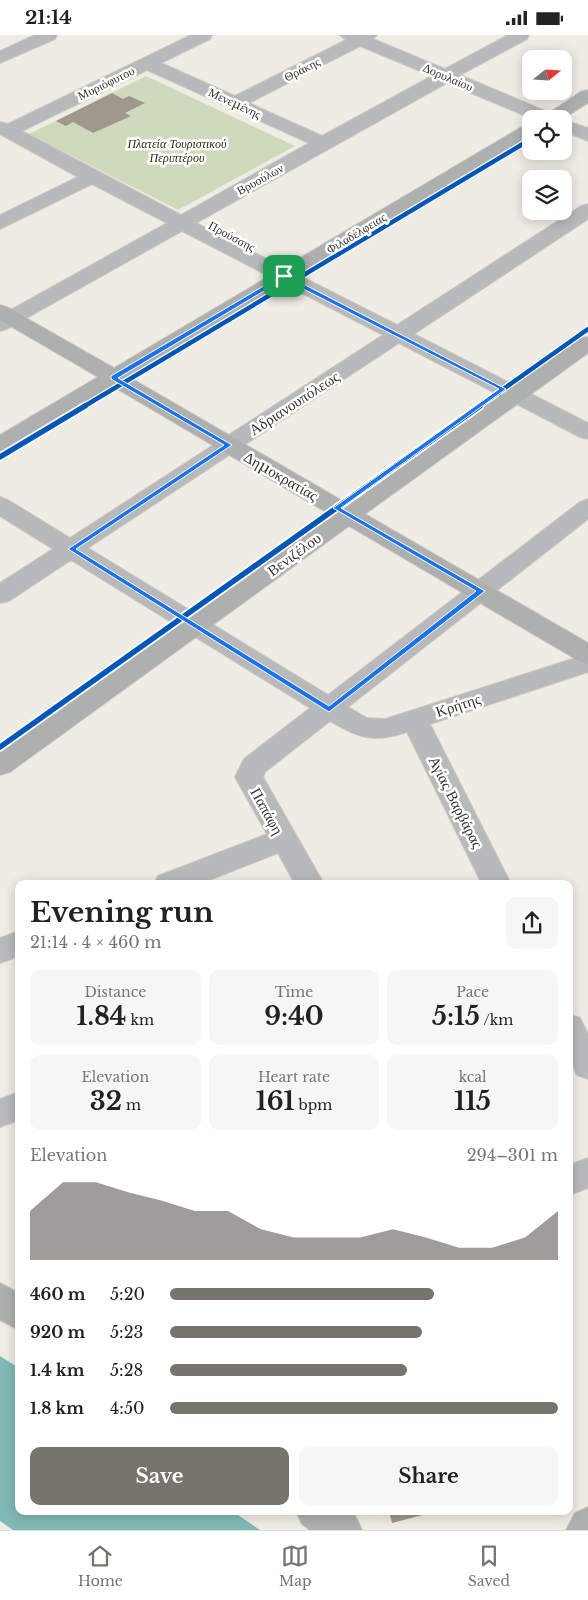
<!DOCTYPE html>
<meta charset="utf-8">
<style>
:root{--surface:#fff;--page:#f6f6f6;--text:#222;--muted:#767676;--line:#e0e0e0;--accent:#77746e}
body{margin:0;font-family:"Libre Baskerville",serif;background:var(--page);color:var(--text);height:100vh;display:flex;flex-direction:column;font-size:19px;white-space:nowrap}
*{box-sizing:border-box;margin:0}
p{font-size:16px;color:var(--muted)}
.icon{flex:none;width:28px;height:28px;fill:none;stroke:currentColor;stroke-width:2;stroke-linecap:round;stroke-linejoin:round}
.map{position:relative;flex:1;overflow:hidden}
.panel{position:absolute;left:15px;top:845px;width:558px;height:635px;display:flex;flex-direction:column;background:var(--surface);border-radius:10px;box-shadow:0 2px 12px #0003}
.panel>*{flex:none}
.needle{width:32px;rotate:72deg}
.controls{position:absolute;left:522px;top:15px;display:grid;gap:10px}
.controls a{display:grid;place-items:center;width:50px;height:50px;border-radius:10px;background:var(--surface);box-shadow:0 2px 12px #0003;font-size:25px}
.pin{position:absolute;display:grid;place-items:center;width:42px;height:42px;color:#fff;margin:-21px;border-radius:10px;box-shadow:0 2px 8px #0006}
.round{display:grid;place-items:center;flex:none;width:52px;height:52px;border-radius:10px;background:var(--page)}
.head{display:flex;align-items:center;justify-content:space-between;height:85px;padding:0 15px}
h1{font-size:28px;font-weight:800;line-height:38px}
.stats{display:grid;grid-template-columns:repeat(3,1fr);gap:8px;height:85px;padding:5px 15px}
.stats div{display:grid;align-content:center;border-radius:10px;background:var(--page);text-align:center}
.stats b{font-size:25px;font-weight:800}
.stats small{font-size:14px;font-weight:400}
.stats p{font-size:14px}
.chart{height:140px;padding:10px 15px}
.chart p{display:flex;justify-content:space-between}
.chart svg{width:100%;height:90px;margin-top:5px;fill:var(--accent);opacity:.7}
.button{display:flex;gap:10px;margin-top:auto;padding:10px 15px}
.button a{flex:1;height:58px;border-radius:10px;background:var(--accent);color:#fff;font-size:20px;font-weight:800;line-height:58px;text-align:center}
.button a+a{background:var(--page);color:var(--text)}
ul{padding:0 15px;list-style:none;font-size:16px}
li{display:grid;grid-template-columns:80px 60px 1fr;align-items:center;height:38px}
li i{height:12px;border-radius:6px;background:var(--accent)}
.status{display:flex;justify-content:space-between;align-items:center;height:35px;padding:0 25px;background:var(--surface);direction:ltr}
.status svg{height:14px;fill:currentColor}
.menu{display:flex;justify-content:space-around;align-items:center;height:70px;border-top:1px solid var(--line);background:var(--surface);font-size:14px;color:var(--muted)}
.menu a{display:grid;justify-items:center;gap:2px}
.menu .selected{color:var(--accent)}
.map>svg:first-child{display:block}
</style>
<div class="status"><b>21:14</b><svg viewBox="0 0 49 12"><path d="M0 12V9h3v3zM5 12V6h3v6zM10 12V3h3v9zM15 12V0h3v12zM26 1h20v11H26zM47 4h2v5h-2z"/></svg></div>
<div class="map">
<svg width="588" height="1495" viewBox="0 0 588 1495">
<rect width="100%" height="100%" fill="#efece4"/>
<path fill="#cfdabd" d="M146,41L295,111L178,175L29,99Z"/>
<path fill="#81b9b7" d="M0,1321L19,1333V1476H232L260,1495H13L0,1486Z"/>
<g fill="#9f998b">
<path d="M112,58L123,64L129,61L145,68L125,78L131,81L93,98L73,87L66,91L56,86Z"/>
<path d="M389,1476H434V1477L392,1488Z"/>
</g>
<g fill="none" stroke-linecap="round" stroke-linejoin="round">
<g stroke="#cdcac4" stroke-width="2">
<g id="street">
<path d="M35,0H57L55,4L0,28V16Z"/>
<path d="M191,0H212L210,4L161,28L235,61L346,5L340,0H377L373,4L445,34L508,0H529L527,4L460,40L555,80L558,84H533L447,48L196,188L397,290L581,171L588,169V184L414,299L588,388V404L580,402L399,308L88,513L328,660L580,467L588,464V484L348,672L367,683L385,684L588,619V637L430,689L511,849H482L407,697C374,708 360,704 330,686L265,737L263,742L324,849H295L278,818L199,849H154L158,841L267,799L235,742L244,724L310,673L71,525L9,566L0,568V548L53,514L0,481V462L8,465L70,503L383,300L182,196L7,294L0,296V281L167,188L92,149L0,194V180L78,142L0,99V87L8,89ZM360,11L432,41L322,101L249,68ZM147,35L309,108L181,180L22,96Z"/>
<path d="M564,85L588,93V106L564,96Z"/>
<path d="M19,896V921L0,928V903Z"/>
<path d="M569,979L580,983L588,999V1044L577,1040L569,1023Z"/>
<path d="M19,1057V1085L0,1092V1064Z"/>
<path d="M588,1123V1153L569,1160V1130Z"/>
</g>
</g>
<g stroke="#cdcac4" stroke-width="2">
<g id="secondary">
<path d="M588,55V68L562,84H540L582,56Z"/>
<path d="M531,89V102L129,342L348,469L580,303L588,302V318L365,479L588,608V629L579,626L349,491L10,737L0,740V716L331,480L114,352L8,415L0,417V400L98,342L0,285V270L7,272L114,333L525,90Z"/>
<path d="M0,1248L19,1258V1295L0,1285Z"/>
<path d="M588,1472V1495H566L575,1478Z"/>
<path d="M296,1476H349L356,1482L362,1495H310L302,1489Z"/>
</g>
</g>
<use href="#street" fill="#b8b9ba" fill-rule="evenodd"/>
<use href="#secondary" fill="#aeafaf" fill-rule="evenodd"/>
<g stroke="#fff" stroke-width="7">
<g id="cycleway-far1">
<path d="M83,372L531,104"/>
<path d="M478,372L588,294"/>
</g>
</g>
<g stroke="#fff" stroke-width="9">
<g id="cycleway">
<path d="M0,422L85,371"/>
<path d="M0,712L480,371"/>
</g>
</g>
<use href="#cycleway-far1" stroke="#0057b8" stroke-width="4.5"/>
<use href="#cycleway" stroke="#0057b8" stroke-width="5.5"/>
</g>
<path fill="#1a73e8" stroke="#fff" fill-rule="evenodd" d="M284,239L506,354L341,473L485,556L329,677L68,514L224,410L111,344V341ZM284,244L499,354L333,473L476,556L329,671L76,514L232,410L118,343Z"/>
<g text-anchor="middle" dominant-baseline="central" stroke-width="5" stroke-linejoin="round" paint-order="stroke">
<g font-size="12" fill="#37342f" stroke="#fff">
<text transform="translate(302 34) rotate(-27)">Θράκης</text>
<text transform="translate(448 42) rotate(23)">Δορυλαίου</text>
<text transform="translate(106 48) rotate(-26)">Μυριόφυτου</text>
<text transform="translate(235 68) rotate(25)">Μενεμένης</text>
<text transform="translate(260 144) rotate(-29)">Βρυούλων</text>
<text transform="translate(356 198) rotate(-31)">Φιλαδέλφειας</text>
<text transform="translate(232 201) rotate(28)">Προύσσης</text>
</g>
<g font-size="12" font-style="italic" fill="#22330b" stroke="#fff">
<text x="177" y="108">Πλατεία Τουριστικού<tspan x="177" dy="14">Περιπτέρου</tspan></text>
</g>
<g font-size="15" fill="#37342f" stroke="#fff">
<text transform="translate(294 368) rotate(-33)">Αδριανουπόλεως</text>
<text transform="translate(281 441) rotate(30)">Δημοκρατίας</text>
<text transform="translate(294 519) rotate(-36)">Βενιζέλου</text>
<text transform="translate(458 670) rotate(-18)">Κρήτης</text>
<text transform="translate(456 767) rotate(63)">Αγίας Βαρβάρας</text>
<text transform="translate(267 776) rotate(61)">Παπάφη</text>
</g>
</g>
</svg>
<div class="controls">
<a><svg class="needle" viewBox="-14 -14 28 28"><path d="M0-13l5 13h-10z" fill="#e53935"/><path d="M0 13l5-13h-10z" fill="#767676"/></svg></a>
<a><svg class="icon" aria-label="locate" viewBox="0 0 24 24"><circle cx="12" cy="12" r="6"/><path d="M12 2v4M12 18v4M2 12h4M18 12h4"/></svg></a>
<a><svg class="icon" aria-label="layers" viewBox="0 0 24 24"><path d="M12 4l9 5-9 5-9-5zM3 14l9 5 9-5"/></svg></a>
</div>
<div class="pin" style="left:284px;top:241px;background:#1e9e55"><svg class="icon" aria-label="arrive" viewBox="0 0 24 24"><path d="M6 21V4h12l-3 4 3 4H6"/></svg></div>
<section class="panel">
<div class="head"><div><h1>Evening run</h1><p>21:14 · 4 × 460 m</p></div><a class="round"><svg class="icon" aria-label="share" viewBox="0 0 24 24"><path d="M12 15V3M7 8l5-5 5 5M5 13v7h14v-7"/></svg></a></div>
<div class="stats">
<div><p>Distance</p><b>1.84<small> km</small></b></div>
<div><p>Time</p><b>9:40</b></div>
<div><p>Pace</p><b>5:15<small> /km</small></b></div>
</div>
<div class="stats">
<div><p>Elevation</p><b>32<small> m</small></b></div>
<div><p>Heart rate</p><b>161<small> bpm</small></b></div>
<div><p>kcal</p><b>115</b></div>
</div>
<div class="chart"><p><span>Elevation</span>294–301 m</p>
<svg viewBox="0 0 160 44" preserveAspectRatio="none"><path d="M0 44V20L10 6L20 6L30 11L40 15L50 20L60 20L70 29L80 33L90 33L100 33L110 29L120 33L130 38L140 38L150 33L160 20V44z"/></svg>
</div>
<ul>
<li><b>460 m</b>5:20<i style="width:68%"></i></li>
<li><b>920 m</b>5:23<i style="width:65%"></i></li>
<li><b>1.4 km</b>5:28<i style="width:61%"></i></li>
<li><b>1.8 km</b>4:50<i style="width:100%"></i></li>
</ul>
<div class="button"><a>Save</a><a>Share</a></div>
</section>
</div>
<nav class="menu">
<a class="selected"><svg class="icon" aria-label="home" viewBox="0 0 24 24"><path d="M3 11l9-7 9 7M6 9v11h12V9"/></svg>Home</a>
<a><svg class="icon" aria-label="map" viewBox="0 0 24 24"><path d="M3 6l6-2 6 2 6-2v14l-6 2-6-2-6 2zM9 4v14M15 6v14"/></svg>Map</a>
<a><svg class="icon" aria-label="saved" viewBox="0 0 24 24"><path d="M7 4h10v16l-5-4-5 4z"/></svg>Saved</a>
</nav>
